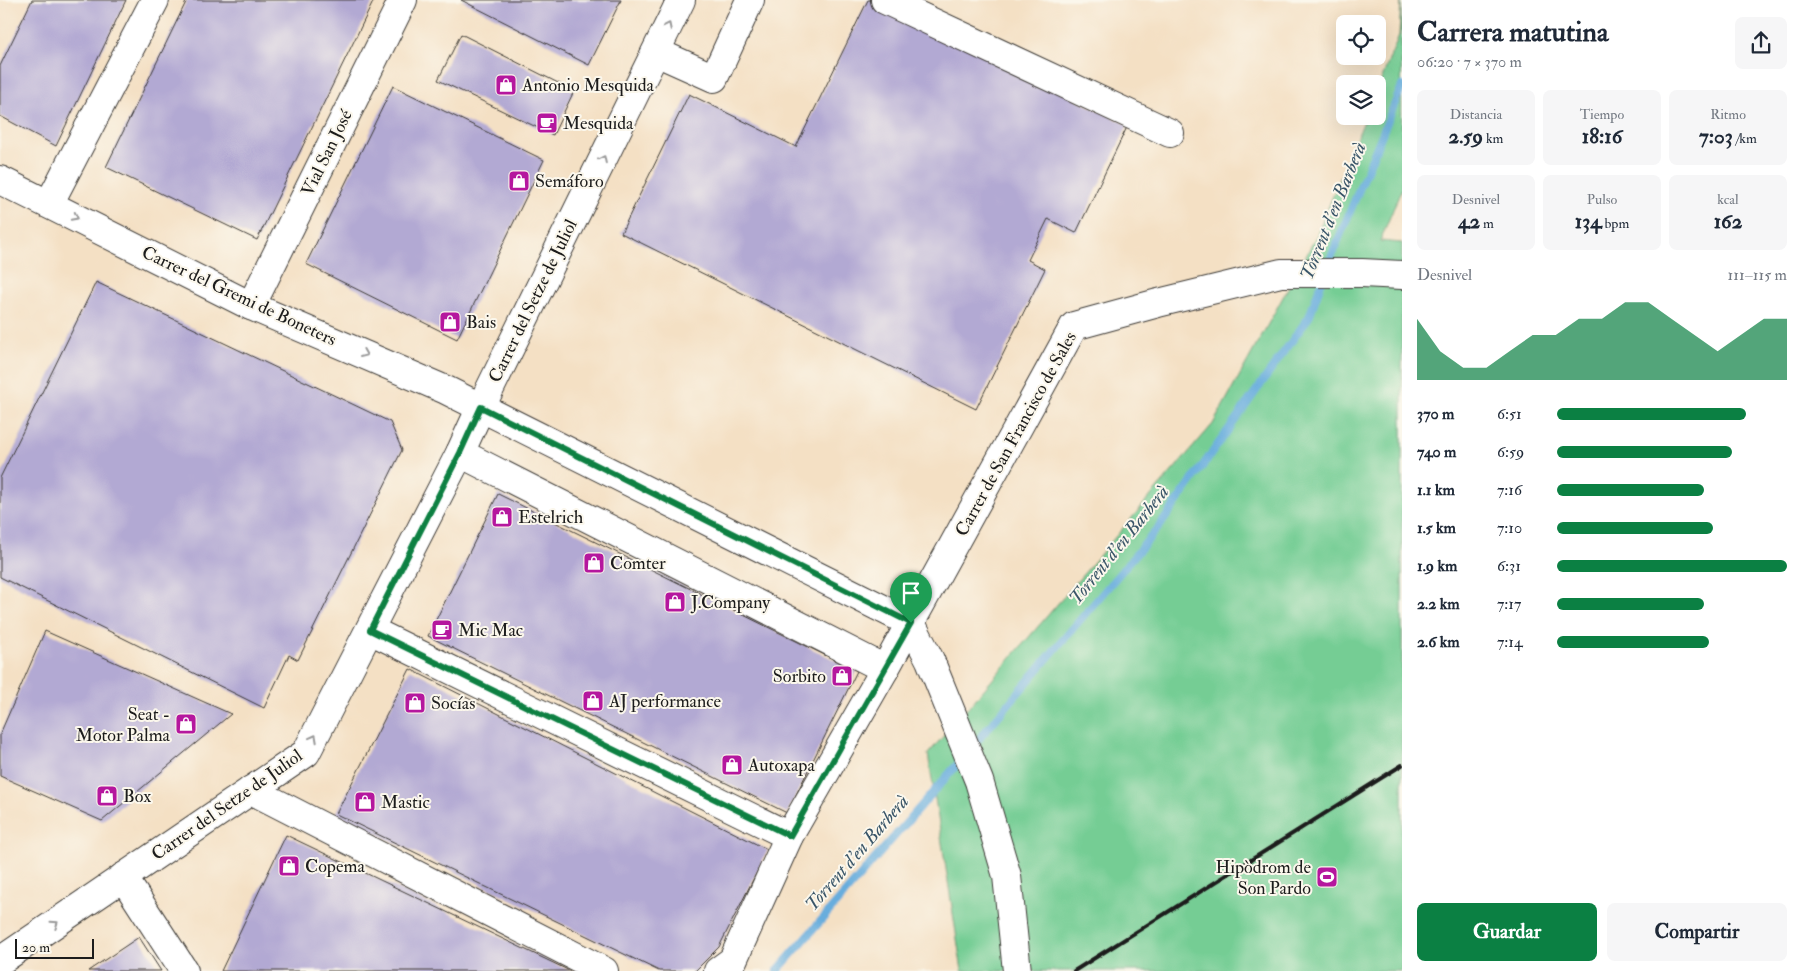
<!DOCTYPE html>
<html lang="es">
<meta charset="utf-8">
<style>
:root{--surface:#fff;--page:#f6f6f7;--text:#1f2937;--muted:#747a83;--accent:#0b8043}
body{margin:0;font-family:"IM FELL Double Pica",serif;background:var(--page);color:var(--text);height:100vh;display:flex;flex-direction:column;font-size:19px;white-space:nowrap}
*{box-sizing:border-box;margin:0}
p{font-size:16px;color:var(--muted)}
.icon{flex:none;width:28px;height:28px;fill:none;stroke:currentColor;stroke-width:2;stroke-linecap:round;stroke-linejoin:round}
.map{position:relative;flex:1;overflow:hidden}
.details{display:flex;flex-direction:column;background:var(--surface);width:400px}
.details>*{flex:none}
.buttons{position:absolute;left:1336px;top:15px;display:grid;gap:10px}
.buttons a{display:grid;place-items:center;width:50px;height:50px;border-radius:8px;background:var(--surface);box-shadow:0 5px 20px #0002;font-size:25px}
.scale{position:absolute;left:15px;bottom:12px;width:79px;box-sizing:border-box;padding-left:5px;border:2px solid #1c1c1c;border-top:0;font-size:14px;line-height:18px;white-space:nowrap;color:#1c1c1c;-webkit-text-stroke:4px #fbf7ec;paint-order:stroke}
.pin{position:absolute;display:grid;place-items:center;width:42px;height:42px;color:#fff;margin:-51px -21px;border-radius:50% 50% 50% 0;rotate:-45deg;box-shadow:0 0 5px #0007}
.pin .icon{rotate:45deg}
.round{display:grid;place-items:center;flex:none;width:52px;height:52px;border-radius:8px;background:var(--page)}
.summary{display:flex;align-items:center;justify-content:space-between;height:85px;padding:0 15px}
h1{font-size:28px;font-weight:800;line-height:38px}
.metrics{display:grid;grid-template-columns:repeat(3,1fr);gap:8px;height:85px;padding:5px 15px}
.metrics div{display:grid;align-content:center;border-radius:8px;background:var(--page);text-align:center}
.metrics b{font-size:21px;font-weight:800}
.metrics small{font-size:14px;font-weight:400}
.metrics p{font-size:14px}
.chart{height:140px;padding:10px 15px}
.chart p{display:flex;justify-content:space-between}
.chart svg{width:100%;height:90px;margin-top:5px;fill:var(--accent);opacity:.7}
.action{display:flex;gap:10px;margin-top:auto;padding:10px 15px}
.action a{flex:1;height:58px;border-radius:8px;background:var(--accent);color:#fff;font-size:20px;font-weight:800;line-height:58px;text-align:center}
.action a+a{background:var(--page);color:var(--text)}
ul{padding:0 15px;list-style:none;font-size:16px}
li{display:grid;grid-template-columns:80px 60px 1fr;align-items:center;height:38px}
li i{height:12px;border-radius:6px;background:var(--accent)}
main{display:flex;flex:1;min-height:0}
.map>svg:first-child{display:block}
</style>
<main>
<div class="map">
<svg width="1402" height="971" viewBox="0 0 1402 971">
<rect width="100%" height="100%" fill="#fbf7ec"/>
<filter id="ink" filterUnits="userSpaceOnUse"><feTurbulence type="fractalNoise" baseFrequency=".02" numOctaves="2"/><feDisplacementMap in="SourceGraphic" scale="10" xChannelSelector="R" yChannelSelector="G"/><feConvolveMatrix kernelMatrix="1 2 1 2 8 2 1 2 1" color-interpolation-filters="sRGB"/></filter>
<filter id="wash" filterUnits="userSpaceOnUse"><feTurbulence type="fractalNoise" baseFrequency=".0096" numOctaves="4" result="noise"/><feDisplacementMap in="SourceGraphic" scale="20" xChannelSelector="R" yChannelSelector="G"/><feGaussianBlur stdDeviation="1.12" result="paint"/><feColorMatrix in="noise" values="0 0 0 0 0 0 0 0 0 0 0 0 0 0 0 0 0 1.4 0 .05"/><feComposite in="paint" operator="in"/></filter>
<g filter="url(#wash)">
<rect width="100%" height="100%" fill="#f4e0c4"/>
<path fill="#74cd94" stroke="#487458" d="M1401,0L1402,188L1380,241L1402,243V971H962L928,754L1213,424L1316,237L1366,116H1378V88L1399,35Z"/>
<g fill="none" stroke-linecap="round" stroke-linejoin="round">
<g stroke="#67addd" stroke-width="8">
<path d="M1327,267L1402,86"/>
<path d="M972,747L1159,527L1309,317L1323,278"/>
<path d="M777,971L963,758"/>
</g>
</g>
<g id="blocks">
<g fill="#b2a9d3">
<path d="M32,0H126L56,146L0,116V66Z"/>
<path d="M187,0H374L257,240L106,167Z"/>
<path d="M461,0H621L589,65Z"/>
<path d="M868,0H875L1128,125L1076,233L1048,219L1028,260L1045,269L976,409L621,233L689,94L796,147Z"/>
<path d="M461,34L574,91L553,135L438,80Z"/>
<path d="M393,86L544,160L457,339L306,264Z"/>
<path d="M96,282L390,422L402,450L298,660L289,655L264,708L0,577V478Z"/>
<path d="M498,494L857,671L787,813L428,636Z"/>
<path d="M45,631L231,714L102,821L0,776V734Z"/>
<path d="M410,669L768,850L719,947L695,971H659L336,814Z"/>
<path d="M286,835L570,971H221Z"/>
<path d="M139,937L161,971H88Z"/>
</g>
</g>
</g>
<g filter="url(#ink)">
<use href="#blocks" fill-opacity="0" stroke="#3c3935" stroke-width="1"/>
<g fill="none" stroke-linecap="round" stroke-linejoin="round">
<g stroke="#3c3935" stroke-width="30">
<g id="minor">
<path d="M885,0L1170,133"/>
<path d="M656,52L714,78L750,0"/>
<path d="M0,180L251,306L446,390L911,623"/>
<path d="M49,204L155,0"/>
<path d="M251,306L403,0"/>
<path d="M460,453L885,669L1074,326L1158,303L1281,273H1362L1402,275"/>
<path d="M911,623L930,660L979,781L1007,876L1017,971"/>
<path d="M370,630L789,836"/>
<path d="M251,790L604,971"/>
<path d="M123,877L184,971"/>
<path d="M0,961L306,753L460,453L481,407L681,0"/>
<path d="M718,971L733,960L789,836L885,669"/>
</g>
</g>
<use href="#minor" stroke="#fff" stroke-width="28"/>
<path stroke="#1c1c1c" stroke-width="4" d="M1074,971L1402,765"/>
</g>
<defs><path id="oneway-chevron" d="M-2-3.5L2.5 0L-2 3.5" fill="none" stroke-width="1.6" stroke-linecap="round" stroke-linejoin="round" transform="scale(1.25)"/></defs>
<g stroke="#999">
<use href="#oneway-chevron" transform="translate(668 26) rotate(-64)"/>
<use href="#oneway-chevron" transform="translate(603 159) rotate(-64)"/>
<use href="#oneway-chevron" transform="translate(75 217) rotate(27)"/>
<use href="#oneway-chevron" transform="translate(364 354) rotate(23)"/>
<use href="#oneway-chevron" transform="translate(314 738) rotate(-62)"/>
<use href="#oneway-chevron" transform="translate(55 924) rotate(-34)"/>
</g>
</g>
<g fill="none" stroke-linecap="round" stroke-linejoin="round" filter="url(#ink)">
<g stroke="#fff" stroke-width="10">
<path id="route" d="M481,407L911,623L790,836L370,630L460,453Z"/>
</g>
<use href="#route" stroke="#0b8043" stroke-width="6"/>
</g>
<defs>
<g id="shop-square" transform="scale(1.125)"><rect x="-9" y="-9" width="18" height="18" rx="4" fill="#b5179e" stroke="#fbf7ec"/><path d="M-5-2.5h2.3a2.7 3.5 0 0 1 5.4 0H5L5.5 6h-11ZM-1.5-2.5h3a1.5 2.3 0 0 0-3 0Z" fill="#fff"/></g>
<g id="cafe-square" transform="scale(1.125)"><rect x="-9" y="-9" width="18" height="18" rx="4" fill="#b5179e" stroke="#fbf7ec"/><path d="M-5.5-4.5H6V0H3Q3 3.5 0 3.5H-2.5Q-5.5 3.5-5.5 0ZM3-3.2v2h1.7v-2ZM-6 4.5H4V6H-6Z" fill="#fff"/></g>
<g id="stadium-square" transform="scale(1.125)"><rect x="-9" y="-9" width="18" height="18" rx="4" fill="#b5179e" stroke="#fbf7ec"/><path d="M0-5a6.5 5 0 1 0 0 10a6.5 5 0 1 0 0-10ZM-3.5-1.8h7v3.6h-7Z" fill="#fff"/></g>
</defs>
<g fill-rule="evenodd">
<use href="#shop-square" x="506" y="85"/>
<use href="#cafe-square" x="547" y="123"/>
<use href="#shop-square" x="519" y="181"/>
<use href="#shop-square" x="450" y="322"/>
<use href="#shop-square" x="502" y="517"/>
<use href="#shop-square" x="594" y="563"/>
<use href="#shop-square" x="675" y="602"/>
<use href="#cafe-square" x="442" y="630"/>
<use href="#shop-square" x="842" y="676"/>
<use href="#shop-square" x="593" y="701"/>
<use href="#shop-square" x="415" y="703"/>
<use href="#shop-square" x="186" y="724"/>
<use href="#shop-square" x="732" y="765"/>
<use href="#shop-square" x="107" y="796"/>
<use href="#shop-square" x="365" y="802"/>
<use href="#shop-square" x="289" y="866"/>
<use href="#stadium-square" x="1327" y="877"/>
</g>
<g text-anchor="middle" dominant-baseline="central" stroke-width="4" stroke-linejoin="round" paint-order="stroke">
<g font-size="18" fill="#1c1c1c" stroke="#fbf7ec" text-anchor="start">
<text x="522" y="85">Antonio Mesquida</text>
<text x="563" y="123">Mesquida</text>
<text x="535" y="181">Semáforo</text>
<text x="466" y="322">Bais</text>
<text x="518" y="517">Estelrich</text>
<text x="610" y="563">Comter</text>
<text x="691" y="602">J.Company</text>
<text x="458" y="630">Mic Mac</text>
<text x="826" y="676" text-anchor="end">Sorbito</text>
<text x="609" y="701">AJ performance</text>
<text x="431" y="703">Socías</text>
<text x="170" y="714" text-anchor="end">Seat -<tspan x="170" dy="21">Motor Palma</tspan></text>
<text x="748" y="765">Autoxapa</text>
<text x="123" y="796">Box</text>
<text x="381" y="802">Mastic</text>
<text x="305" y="866">Copema</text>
<text x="1311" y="867" text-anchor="end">Hipòdrom de<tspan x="1311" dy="21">Son Pardo</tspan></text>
</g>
<g font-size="18" fill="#1c1c1c" stroke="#fbf7ec">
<text transform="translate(327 153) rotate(-64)">Vial San José</text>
<text transform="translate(239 296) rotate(25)">Carrer del Gremi de Boneters</text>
<text transform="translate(533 301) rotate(-64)">Carrer del Setze de Juliol</text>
<text transform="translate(1016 434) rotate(-61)">Carrer de San Francisco de Sales</text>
<text transform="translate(227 805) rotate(-35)">Carrer del Setze de Juliol</text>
</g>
<g font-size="19" font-style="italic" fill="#3a5669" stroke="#fbf7ec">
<text transform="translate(1333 211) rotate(-68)">Torrent d'en Barberà</text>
<text transform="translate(1119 545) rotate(-51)">Torrent d'en Barberà</text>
<text transform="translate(857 853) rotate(-49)">Torrent d'en Barberà</text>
</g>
</g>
</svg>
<div class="buttons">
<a><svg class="icon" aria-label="locate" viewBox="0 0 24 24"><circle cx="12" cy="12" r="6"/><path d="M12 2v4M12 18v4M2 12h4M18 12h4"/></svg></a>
<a><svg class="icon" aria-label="layers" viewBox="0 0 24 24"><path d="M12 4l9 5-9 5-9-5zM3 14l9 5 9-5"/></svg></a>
</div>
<div class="scale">20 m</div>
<div class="pin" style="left:911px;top:623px;background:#1e9e55"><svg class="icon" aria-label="arrive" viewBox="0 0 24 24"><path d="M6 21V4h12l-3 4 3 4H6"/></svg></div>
</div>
<section class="details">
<div class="summary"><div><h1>Carrera matutina</h1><p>06:20 · 7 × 370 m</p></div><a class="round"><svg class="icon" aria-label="share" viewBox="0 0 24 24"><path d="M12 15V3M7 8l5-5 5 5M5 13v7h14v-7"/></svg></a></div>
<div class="metrics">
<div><p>Distancia</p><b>2.59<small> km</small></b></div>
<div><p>Tiempo</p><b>18:16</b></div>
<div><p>Ritmo</p><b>7:03<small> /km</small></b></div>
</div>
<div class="metrics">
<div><p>Desnivel</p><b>42<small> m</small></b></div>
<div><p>Pulso</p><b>134<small> bpm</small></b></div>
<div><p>kcal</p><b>162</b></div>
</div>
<div class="chart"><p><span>Desnivel</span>111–115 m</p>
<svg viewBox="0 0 160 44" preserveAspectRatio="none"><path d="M0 44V14L10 30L20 38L30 38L40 30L50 22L60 22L70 14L80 14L90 6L100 6L110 14L120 22L130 30L140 22L150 14L160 14V44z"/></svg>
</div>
<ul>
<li><b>370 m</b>6:51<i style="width:82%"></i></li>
<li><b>740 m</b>6:59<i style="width:76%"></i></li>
<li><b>1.1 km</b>7:16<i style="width:64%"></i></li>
<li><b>1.5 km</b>7:10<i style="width:68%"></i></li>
<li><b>1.9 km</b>6:31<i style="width:100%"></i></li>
<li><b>2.2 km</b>7:17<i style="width:64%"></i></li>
<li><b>2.6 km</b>7:14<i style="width:66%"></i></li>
</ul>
<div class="action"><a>Guardar</a><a>Compartir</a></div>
</section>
</main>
